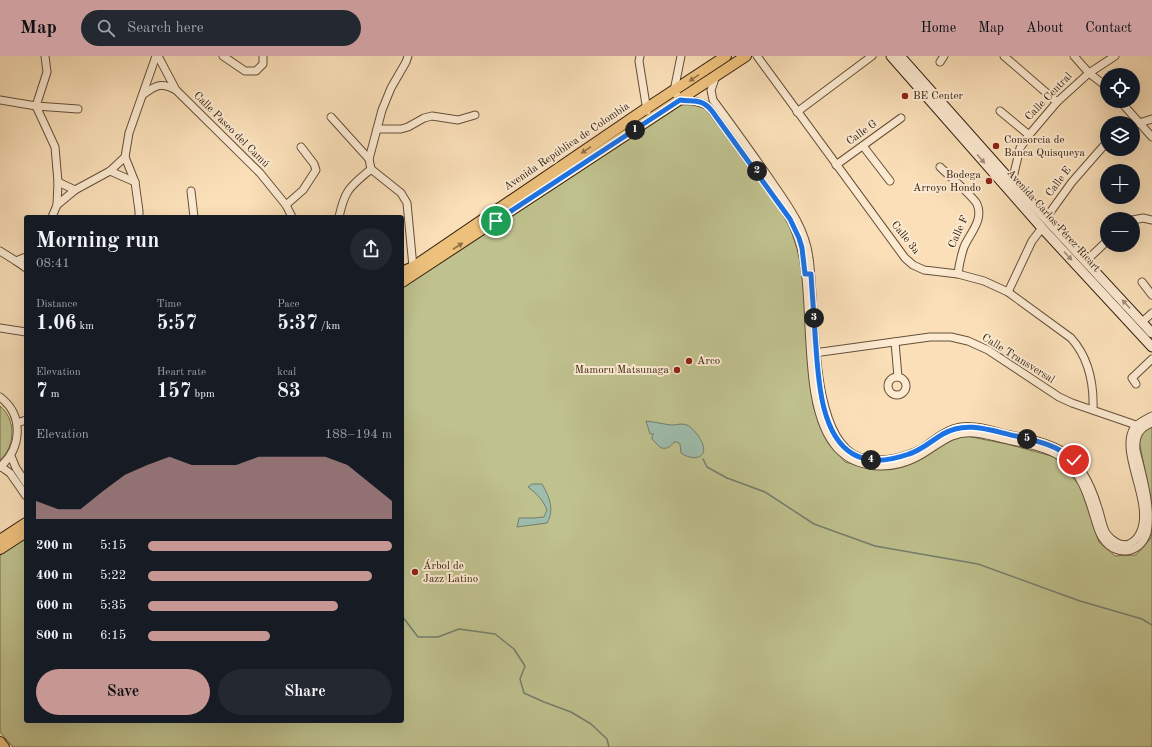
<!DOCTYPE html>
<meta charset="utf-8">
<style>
:root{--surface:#171b24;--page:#242831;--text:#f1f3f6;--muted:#9ea1a6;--accent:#c59692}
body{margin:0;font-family:"Old Standard TT",serif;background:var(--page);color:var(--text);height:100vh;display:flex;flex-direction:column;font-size:15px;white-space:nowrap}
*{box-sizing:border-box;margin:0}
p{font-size:13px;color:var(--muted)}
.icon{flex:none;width:22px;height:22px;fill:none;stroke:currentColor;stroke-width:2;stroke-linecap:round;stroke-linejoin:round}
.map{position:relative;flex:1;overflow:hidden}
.side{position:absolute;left:24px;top:159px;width:380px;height:508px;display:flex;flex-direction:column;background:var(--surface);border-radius:4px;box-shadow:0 4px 16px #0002}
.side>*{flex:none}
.buttons{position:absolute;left:1100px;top:12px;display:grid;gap:8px}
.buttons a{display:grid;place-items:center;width:40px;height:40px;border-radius:50%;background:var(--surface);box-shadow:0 4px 16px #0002;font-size:20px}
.pin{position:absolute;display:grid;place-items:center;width:34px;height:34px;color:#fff;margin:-17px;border:2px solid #fff;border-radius:50%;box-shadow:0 1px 4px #0007}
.km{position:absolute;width:20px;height:20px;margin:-10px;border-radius:50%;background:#222;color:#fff;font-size:11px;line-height:20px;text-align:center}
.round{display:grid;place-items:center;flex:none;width:42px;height:42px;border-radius:21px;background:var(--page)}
.headline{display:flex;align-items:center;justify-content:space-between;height:68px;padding:0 12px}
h1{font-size:22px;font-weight:700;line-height:30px}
.metrics{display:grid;grid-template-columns:repeat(3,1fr);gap:6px;height:68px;padding:4px 12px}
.metrics div{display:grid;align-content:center}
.metrics b{font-size:20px;font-weight:700}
.metrics small{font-size:11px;font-weight:400}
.metrics p{font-size:11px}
.chart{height:112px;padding:8px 12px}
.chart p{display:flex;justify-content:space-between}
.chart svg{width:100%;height:72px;margin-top:4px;fill:var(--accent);opacity:.7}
.button{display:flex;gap:8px;margin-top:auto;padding:8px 12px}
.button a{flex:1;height:46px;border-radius:24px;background:var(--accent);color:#111;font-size:16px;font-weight:700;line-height:46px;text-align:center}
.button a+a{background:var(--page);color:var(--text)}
ul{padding:0 12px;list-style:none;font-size:13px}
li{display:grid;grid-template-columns:64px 48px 1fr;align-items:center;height:30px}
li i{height:10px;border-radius:5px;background:var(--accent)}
header{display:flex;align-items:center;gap:24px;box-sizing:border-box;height:56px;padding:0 20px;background:var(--accent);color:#111}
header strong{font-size:19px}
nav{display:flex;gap:22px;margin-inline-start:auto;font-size:14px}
.search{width:280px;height:36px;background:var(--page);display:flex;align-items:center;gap:10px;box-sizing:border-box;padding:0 14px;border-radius:22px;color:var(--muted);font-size:15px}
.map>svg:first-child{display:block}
</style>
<header>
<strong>Map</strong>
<div class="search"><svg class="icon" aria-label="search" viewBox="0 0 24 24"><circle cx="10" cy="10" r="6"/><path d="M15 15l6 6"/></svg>Search here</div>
<nav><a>Home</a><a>Map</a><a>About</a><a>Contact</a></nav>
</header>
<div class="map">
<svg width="1152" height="691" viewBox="0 0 1152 691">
<rect width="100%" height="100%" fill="#fadfb8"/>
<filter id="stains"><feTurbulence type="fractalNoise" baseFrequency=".005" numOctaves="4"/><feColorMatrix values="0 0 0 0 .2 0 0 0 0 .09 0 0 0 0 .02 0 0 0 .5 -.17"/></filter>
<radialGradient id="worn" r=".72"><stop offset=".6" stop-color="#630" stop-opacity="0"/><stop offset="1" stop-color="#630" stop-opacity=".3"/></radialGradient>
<g fill="#bfc18e" stroke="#79704e">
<path d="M680,47H692L707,52L748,104L788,166L802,206L813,349L826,383L845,406L874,414L911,407L951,383L966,380L1007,388L1055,401L1080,430L1099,486L1115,500L1136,499L1151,482L1152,475V691H13L0,676V499L26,482V665H402V231Z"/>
<path d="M0,350C16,363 16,390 0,404Z"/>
<path d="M1152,371V448L1139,385L1143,376Z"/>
</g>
<g fill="#9ebdad" stroke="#737e6e">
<path d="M646,365C655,366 663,368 671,369C676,369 682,367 687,369C694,372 707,389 703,397C699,405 686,401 681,397L680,388L677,386H674C670,391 668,393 661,392L652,383V380L654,378H650Z"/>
<path d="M532,428H542C549,440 555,454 547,467L517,471L519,462H534L544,461L547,454C543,444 537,438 528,431Z"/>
</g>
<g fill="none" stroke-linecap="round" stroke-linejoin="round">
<g stroke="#737e6e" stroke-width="1.5">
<path d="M703,403L707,411L727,422L765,436L814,468L875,490L978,508L1080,545L1142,563L1152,569"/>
<path d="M402,560L418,581H438L459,573L495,578L514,593L525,610L520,623L524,637L544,646L571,656L591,668L607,683L609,691"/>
</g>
<g stroke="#655039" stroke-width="9">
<g id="street">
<path d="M45,0L47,16L36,50L55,91L58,126L57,149L52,161"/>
<path d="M158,0L176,34L260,117L286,149L292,161"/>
<path d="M223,0L245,15H256L263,8V0"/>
<path d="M640,0L639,5L647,55"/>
<path d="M681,0L674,35L681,45C691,44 699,45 708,50C726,72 742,96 759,119C774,139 792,160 799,185C817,240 798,351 838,393C858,414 893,414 917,401C938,390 950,374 975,377C986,378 997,382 1008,384C1026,388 1046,391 1061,401C1080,415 1088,439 1094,460C1097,468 1098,477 1104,484C1117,501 1140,498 1147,477C1152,450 1142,420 1136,394C1135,380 1139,372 1152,367"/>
<path d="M757,0L905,202L913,209L924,214L958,218L984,225L1008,236L1071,282C1089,302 1094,328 1093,354"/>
<path d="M1004,0L1057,46"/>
<path d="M1074,0L1089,17L1107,31"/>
<path d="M940,6L944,0"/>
<path d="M716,20L711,34L713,44C731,68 748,92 765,116C783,143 805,169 809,202C816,248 808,382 859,401C878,408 905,402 923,392C933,385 941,377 953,373C960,370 967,370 975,371C985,372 995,375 1005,378C1025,382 1046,385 1064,396C1082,409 1092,432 1098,452C1101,460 1102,470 1106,477C1111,484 1120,491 1129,488C1136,485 1140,479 1142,472C1151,442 1119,395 1134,372C1138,367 1146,363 1152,360"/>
<path d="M144,38C156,29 162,26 176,34"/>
<path d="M0,44L36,50L78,53"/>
<path d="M1120,45L1152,81"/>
<path d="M1000,55L1029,79"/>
<path d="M797,56L872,0"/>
<path d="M331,61L369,103"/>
<path d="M1133,69L1152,63"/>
<path d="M377,73H401L408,71L424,62L432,60L458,64L475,59"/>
<path d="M863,90L890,125"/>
<path d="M836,109L901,62"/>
<path d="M940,111C947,118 973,140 977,148C984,164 970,177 964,191C961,200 959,209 958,218"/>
<path d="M371,113L369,103L382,54L391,32L406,6L408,0"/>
<path d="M371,113L401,137L407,147L413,211"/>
<path d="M110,115L135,126"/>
<path d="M58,126L75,134"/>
<path d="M1009,128L1012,126L1020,92L1029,79L1057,46L1089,17L1115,0"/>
<path d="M191,135L194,161"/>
<path d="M57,149L75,134L110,115L125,101"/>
<path d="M286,149L303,134L316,114L314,108L301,91"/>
<path d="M139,161V155L135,126L125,101L129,77L156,0"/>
<path d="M339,161C345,133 350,131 371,113"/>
<path d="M1046,162L1072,126L1107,86"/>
<path d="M1133,164L1143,162L1152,164"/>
<path d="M0,195L16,205"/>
<path d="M26,201L16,205L26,212"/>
<path d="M1086,205L1107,185"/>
<path d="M1142,226L1152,239"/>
<path d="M1008,236L1032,185L1042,172"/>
<path d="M1142,266L1152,257"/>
<path d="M0,272L26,276"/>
<path d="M895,286L898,321"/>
<path d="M814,297L930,281H951L968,285L988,294L1059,341L1072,347L1136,369"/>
<circle cx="897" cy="330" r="9"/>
<path d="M1136,328L1132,322L1152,303"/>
<path d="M0,341C24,359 22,392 0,411"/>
<path d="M17,367L26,364"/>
<path d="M11,400L16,412L26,427"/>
<path d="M0,410L10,417L26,440"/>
</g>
</g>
<g stroke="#33200f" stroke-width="11">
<g id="secondary">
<path d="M891,0L1042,172L1152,291"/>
<path d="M900,0L1012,126L1152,277"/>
</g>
</g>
<g stroke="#33200f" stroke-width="12">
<g id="primary">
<path d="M402,216L413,211L647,52L726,0"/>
<path d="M402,226L746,0"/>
<path d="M0,484L26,467"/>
<path d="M0,493L26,476"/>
<path d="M0,686L4,691"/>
</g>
</g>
<use href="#street" stroke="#fcead1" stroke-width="7"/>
<use href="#secondary" stroke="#fcead1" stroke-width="9"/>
<use href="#primary" stroke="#edc07c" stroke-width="10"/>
</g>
<defs><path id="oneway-solid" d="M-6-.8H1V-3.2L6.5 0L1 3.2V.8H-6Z"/></defs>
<g fill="#907046">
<use href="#oneway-solid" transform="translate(694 22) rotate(146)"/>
<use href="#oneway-solid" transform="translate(586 94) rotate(146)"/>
<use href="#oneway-solid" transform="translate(458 190) rotate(-33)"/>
</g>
<g fill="#a28f7a">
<use href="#oneway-solid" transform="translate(981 103) rotate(49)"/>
<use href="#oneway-solid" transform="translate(1068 200) rotate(47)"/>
<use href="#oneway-solid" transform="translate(1126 248) rotate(-133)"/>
</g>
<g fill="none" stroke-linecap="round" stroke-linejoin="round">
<g stroke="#fff" stroke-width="8">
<path id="route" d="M496,165L680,44C693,46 702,42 712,55L790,163L799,182L802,192L805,218H811C812,238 814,258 815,278C818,313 818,378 853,398C870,408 892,404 909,398C922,394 931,385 943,378C966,364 992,375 1016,380C1037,385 1057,389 1074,404"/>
</g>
<use href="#route" stroke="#1a73e8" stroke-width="5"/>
</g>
<g fill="#8f2418" stroke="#fcead1" stroke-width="1.5">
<circle cx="905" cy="40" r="4"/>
<circle cx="996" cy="90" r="4"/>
<circle cx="989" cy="125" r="4"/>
<circle cx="689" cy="305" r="4"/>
<circle cx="677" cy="314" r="4"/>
<circle cx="415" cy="516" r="4"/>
</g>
<g text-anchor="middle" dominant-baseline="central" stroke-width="4" stroke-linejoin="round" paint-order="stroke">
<g font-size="11" fill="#33200f" stroke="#fcead1" text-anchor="start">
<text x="913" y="40">BE Center</text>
<text x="1004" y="84">Consorcia de<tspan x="1004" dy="13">Banca Quisqueya</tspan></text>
<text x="981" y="119" text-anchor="end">Bodega<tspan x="981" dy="13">Arroyo Hondo</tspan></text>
<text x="697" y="305">Arco</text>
<text x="669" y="314" text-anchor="end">Mamoru Matsunaga</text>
<text x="423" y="510">Árbol de<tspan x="423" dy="13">Jazz Latino</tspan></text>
</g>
<g font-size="11" fill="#33200f" stroke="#fcead1">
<text transform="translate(1049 41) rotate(-46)">Calle Central</text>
<text transform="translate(231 74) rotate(45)">Calle Paseo del Camú</text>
<text transform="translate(862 77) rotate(-36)">Calle G</text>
<text transform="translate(567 91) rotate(-34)">Avenida República de Colombia</text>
<text transform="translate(1059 126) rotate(-53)">Calle E</text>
<text transform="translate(1053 165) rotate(48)">Avenida Carlos Pérez Ricart</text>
<text transform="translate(959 176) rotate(-66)">Calle F</text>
<text transform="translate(905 182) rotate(51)">Calle 3a</text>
<text transform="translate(1018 303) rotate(32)">Calle Transversal</text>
</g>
</g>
<rect width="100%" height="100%" filter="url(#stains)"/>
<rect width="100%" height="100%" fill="url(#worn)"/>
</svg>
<div class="buttons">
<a><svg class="icon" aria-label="locate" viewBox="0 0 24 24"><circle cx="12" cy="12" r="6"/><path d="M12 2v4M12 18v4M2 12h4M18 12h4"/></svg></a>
<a><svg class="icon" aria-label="layers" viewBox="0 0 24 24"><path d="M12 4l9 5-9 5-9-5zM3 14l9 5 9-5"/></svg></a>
<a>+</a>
<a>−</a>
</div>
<div class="pin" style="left:496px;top:165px;background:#1e9e55"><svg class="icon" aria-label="arrive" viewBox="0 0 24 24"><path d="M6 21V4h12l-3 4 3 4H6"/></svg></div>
<div class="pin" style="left:1074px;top:404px;background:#d93025"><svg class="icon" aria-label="check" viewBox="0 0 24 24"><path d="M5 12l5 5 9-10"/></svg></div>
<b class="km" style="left:635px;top:74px">1</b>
<b class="km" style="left:757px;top:115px">2</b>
<b class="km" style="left:814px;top:262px">3</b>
<b class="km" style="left:871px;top:404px">4</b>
<b class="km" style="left:1027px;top:383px">5</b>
<section class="side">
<div class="headline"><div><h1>Morning run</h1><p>08:41</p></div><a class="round"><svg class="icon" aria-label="share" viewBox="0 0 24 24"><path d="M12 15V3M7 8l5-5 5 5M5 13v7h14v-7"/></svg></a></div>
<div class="metrics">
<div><p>Distance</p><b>1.06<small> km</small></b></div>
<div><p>Time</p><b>5:57</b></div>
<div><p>Pace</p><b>5:37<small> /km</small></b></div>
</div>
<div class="metrics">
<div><p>Elevation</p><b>7<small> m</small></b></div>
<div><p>Heart rate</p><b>157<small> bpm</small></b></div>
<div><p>kcal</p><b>83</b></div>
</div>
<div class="chart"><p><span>Elevation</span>188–194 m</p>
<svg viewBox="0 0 160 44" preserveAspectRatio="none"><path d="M0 44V33L10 38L20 38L30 27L40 17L50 11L60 6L70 11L80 11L90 11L100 6L110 6L120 6L130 6L140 11L150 22L160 33V44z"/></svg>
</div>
<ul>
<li><b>200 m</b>5:15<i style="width:100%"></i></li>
<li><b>400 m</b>5:22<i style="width:92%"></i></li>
<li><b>600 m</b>5:35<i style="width:78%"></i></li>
<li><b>800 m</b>6:15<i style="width:50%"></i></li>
</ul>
<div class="button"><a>Save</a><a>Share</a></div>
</section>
</div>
